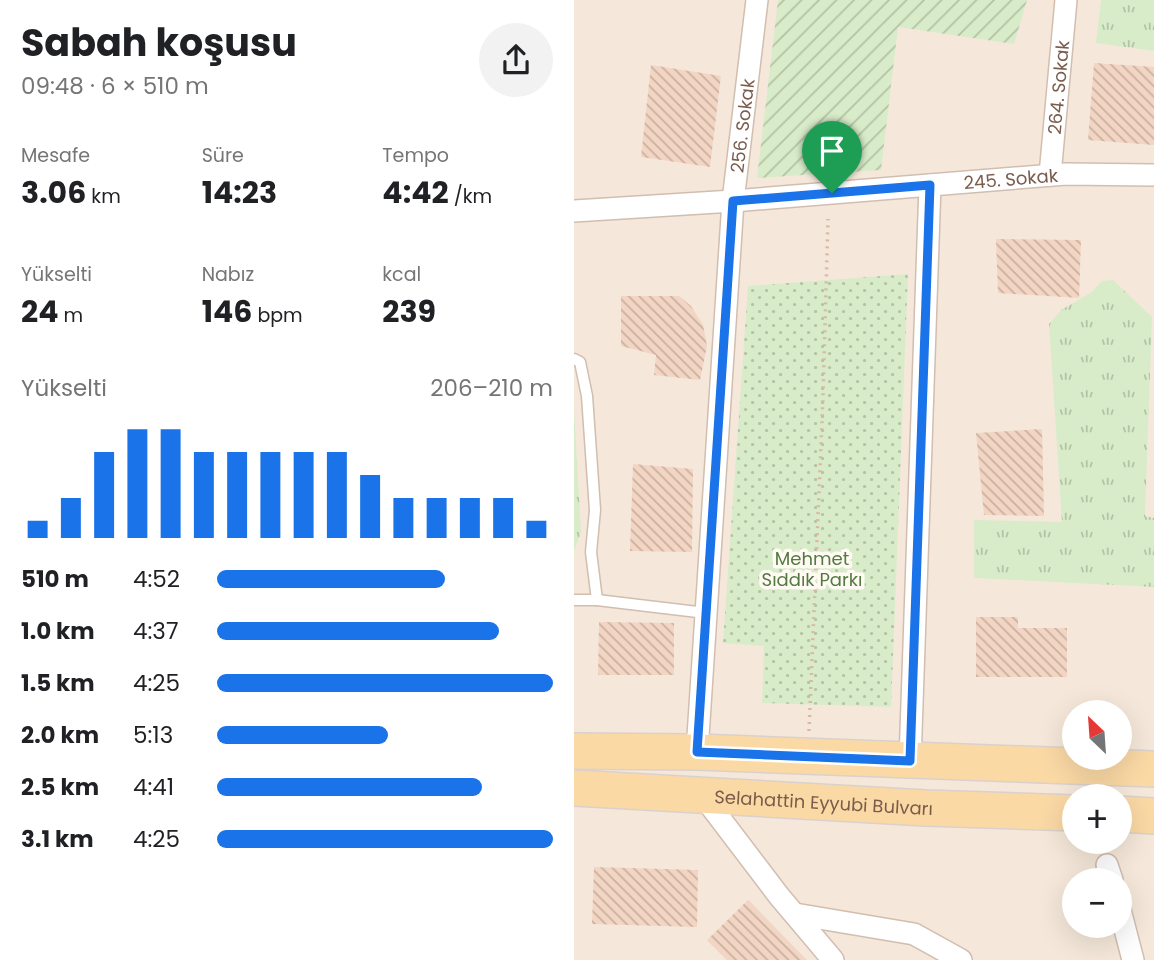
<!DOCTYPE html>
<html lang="tr">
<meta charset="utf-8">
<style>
:root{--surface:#fff;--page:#f2f2f2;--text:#202124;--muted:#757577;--accent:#1a73e8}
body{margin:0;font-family:Poppins,sans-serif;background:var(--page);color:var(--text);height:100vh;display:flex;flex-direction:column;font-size:26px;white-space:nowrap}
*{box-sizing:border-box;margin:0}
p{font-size:23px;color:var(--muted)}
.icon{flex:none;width:38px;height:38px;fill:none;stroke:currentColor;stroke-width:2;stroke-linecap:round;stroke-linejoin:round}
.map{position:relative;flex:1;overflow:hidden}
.details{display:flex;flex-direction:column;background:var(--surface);width:574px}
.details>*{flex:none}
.needle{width:46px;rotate:335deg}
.buttons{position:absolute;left:488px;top:700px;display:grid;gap:14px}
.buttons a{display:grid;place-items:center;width:70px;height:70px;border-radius:50%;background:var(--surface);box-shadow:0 7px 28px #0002;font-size:35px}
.pin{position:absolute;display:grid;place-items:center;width:60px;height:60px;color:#fff;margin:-72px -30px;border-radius:50% 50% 50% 0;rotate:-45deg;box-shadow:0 0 7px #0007}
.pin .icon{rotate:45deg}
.round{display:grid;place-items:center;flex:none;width:74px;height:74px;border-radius:37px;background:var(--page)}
.head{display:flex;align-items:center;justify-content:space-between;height:119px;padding:0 21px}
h1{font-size:38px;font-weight:700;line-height:52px}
.figures{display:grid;grid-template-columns:repeat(3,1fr);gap:10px;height:119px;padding:7px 21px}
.figures div{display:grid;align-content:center}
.figures b{font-size:30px;font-weight:700}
.figures small{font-size:19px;font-weight:400}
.figures p{font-size:19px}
.chart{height:196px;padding:14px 21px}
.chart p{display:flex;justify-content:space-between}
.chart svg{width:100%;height:126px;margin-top:7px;stroke:var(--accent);stroke-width:6}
ul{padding:0 21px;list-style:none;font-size:23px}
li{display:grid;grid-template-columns:112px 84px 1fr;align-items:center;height:52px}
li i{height:18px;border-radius:9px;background:var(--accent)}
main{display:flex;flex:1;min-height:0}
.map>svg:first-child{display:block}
</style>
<main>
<section class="details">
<div class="head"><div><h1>Sabah koşusu</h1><p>09:48 · 6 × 510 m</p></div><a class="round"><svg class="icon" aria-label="share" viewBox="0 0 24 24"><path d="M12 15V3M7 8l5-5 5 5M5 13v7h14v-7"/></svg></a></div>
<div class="figures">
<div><p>Mesafe</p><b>3.06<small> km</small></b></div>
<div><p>Süre</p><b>14:23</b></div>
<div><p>Tempo</p><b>4:42<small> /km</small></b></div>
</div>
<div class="figures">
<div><p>Yükselti</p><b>24<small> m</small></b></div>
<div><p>Nabız</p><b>146<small> bpm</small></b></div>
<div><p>kcal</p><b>239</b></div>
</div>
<div class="chart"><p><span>Yükselti</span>206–210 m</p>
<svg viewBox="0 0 160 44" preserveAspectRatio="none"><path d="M5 44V38M15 44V30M25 44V14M35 44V6M45 44V6M55 44V14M65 44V14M75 44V14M85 44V14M95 44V14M105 44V22M115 44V30M125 44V30M135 44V30M145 44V30M155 44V38"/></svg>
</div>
<ul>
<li><b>510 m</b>4:52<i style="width:68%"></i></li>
<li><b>1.0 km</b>4:37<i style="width:84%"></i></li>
<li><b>1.5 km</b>4:25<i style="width:100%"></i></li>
<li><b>2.0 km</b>5:13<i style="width:51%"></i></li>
<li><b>2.5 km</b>4:41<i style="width:79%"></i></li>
<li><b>3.1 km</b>4:25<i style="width:100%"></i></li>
</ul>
</section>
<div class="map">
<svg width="580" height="960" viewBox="0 0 580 960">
<defs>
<pattern id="grass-tufts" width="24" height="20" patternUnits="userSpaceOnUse" patternTransform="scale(1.75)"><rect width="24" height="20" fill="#d8ecc9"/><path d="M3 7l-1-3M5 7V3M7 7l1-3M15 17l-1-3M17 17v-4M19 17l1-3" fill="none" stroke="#b4c2a5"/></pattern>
<pattern id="park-dots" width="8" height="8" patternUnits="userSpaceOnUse" patternTransform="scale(1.75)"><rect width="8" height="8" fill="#d8ecc9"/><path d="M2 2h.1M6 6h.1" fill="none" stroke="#b4c2a5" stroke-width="1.8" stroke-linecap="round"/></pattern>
<pattern id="garden-furrows" width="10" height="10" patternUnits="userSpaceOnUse" patternTransform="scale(1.75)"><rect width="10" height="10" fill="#d8ecc9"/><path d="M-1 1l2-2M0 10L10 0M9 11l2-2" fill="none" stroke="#b4c2a5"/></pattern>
<pattern id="building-back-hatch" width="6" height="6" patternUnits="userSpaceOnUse" patternTransform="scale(1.75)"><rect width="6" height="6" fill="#f3d5c3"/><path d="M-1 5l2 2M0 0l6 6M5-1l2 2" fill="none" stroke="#cab0a1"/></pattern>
</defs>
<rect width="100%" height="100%" fill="#fdf6ec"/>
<path fill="#f5e8da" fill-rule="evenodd" d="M0,0H580V960H0ZM500,712H546V758H500ZM500,796H546V842H500ZM500,880H546V926H500Z"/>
<g fill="url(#grass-tufts)">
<path d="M527,0H580V51L522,43Z"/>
<path d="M539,280L578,317L571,516L580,518V587L400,578V520L488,522L475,324L487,310L518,292L528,281Z"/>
<path d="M0,409L7,532L0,551Z"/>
</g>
<path fill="url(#park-dots)" d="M334,274L317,707L188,703L190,646L149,643L174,286Z"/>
<path fill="url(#garden-furrows)" d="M204,0H453L440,44L324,27L307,170L183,178Z"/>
<g fill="url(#building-back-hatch)">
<path d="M520,63L580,67V145L514,140Z"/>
<path d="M77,65L147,76L136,167L67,157Z"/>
<path d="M422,239L507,240L505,298L424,293Z"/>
<path d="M47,296H105L117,306L129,325L133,346L126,380L80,375L82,355L47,346Z"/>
<path d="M468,429L470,516L410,515L402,433Z"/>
<path d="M59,464L119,469L118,552L56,551Z"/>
<path d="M402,617H444V628H493V677H402Z"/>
<path d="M25,622L100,623V675H24Z"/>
<path d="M20,867L124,870L123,927L18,924Z"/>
<path d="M174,900L233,960H153L133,940Z"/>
</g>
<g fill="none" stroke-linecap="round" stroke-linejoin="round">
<g stroke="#d1beb0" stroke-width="13">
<g id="service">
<path d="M0,359L6,362L13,396L21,510L17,552L23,600"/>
<path d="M0,600H23L132,613"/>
</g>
</g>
<g stroke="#d1beb0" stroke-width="24">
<g id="minor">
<path id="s1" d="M476,175L492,0"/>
<path id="s2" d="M0,211L159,201L492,174L580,175"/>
<path id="s3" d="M123,752L159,201L183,0"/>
<path d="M336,761L356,185"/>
<path d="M129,796L205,896L259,960"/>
<path d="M533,865L538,880"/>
<path d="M546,910L559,960"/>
<path d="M221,914L340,934L387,960"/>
</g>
</g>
<g stroke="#dad1cd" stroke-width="38">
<g id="primary">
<path d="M0,751L123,752L580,769"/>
<path id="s4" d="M0,788L352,808L500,813"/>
<path d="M546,814L580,816"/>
</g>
</g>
<path stroke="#d9b8a5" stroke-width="3.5" stroke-dasharray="2 5" stroke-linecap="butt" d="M235,731L249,397L254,219"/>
<use href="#service" stroke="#fff" stroke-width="10"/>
<use href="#minor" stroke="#fff" stroke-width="21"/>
<use href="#primary" stroke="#fbd9a5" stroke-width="35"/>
</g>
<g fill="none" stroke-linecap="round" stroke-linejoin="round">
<g stroke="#fff" stroke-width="14">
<path id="route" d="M356,185L336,761L123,752L159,201Z"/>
</g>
<use href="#route" stroke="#1a73e8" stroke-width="9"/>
</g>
<g text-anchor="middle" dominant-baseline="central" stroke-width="7" stroke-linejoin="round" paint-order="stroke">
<g font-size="18" fill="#7a5c4d" stroke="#fffaf3">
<text stroke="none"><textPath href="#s1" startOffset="88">264. Sokak</textPath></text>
<text stroke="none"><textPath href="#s3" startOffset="628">256. Sokak</textPath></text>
<text stroke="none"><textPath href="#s2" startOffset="438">245. Sokak</textPath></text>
<text stroke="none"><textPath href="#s4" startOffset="250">Selahattin Eyyubi Bulvarı</textPath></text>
</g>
<g font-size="18" fill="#537a41" stroke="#fffaf3">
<text x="238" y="558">Mehmet<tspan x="238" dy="21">Sıddık Parkı</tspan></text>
</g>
</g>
</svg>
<div class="buttons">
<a><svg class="needle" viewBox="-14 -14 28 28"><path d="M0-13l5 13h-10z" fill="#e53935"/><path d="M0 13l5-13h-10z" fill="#757577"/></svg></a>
<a>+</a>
<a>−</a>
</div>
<div class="pin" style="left:258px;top:193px;background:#1e9e55"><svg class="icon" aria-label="arrive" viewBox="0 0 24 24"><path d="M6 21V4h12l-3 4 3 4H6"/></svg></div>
</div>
</main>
